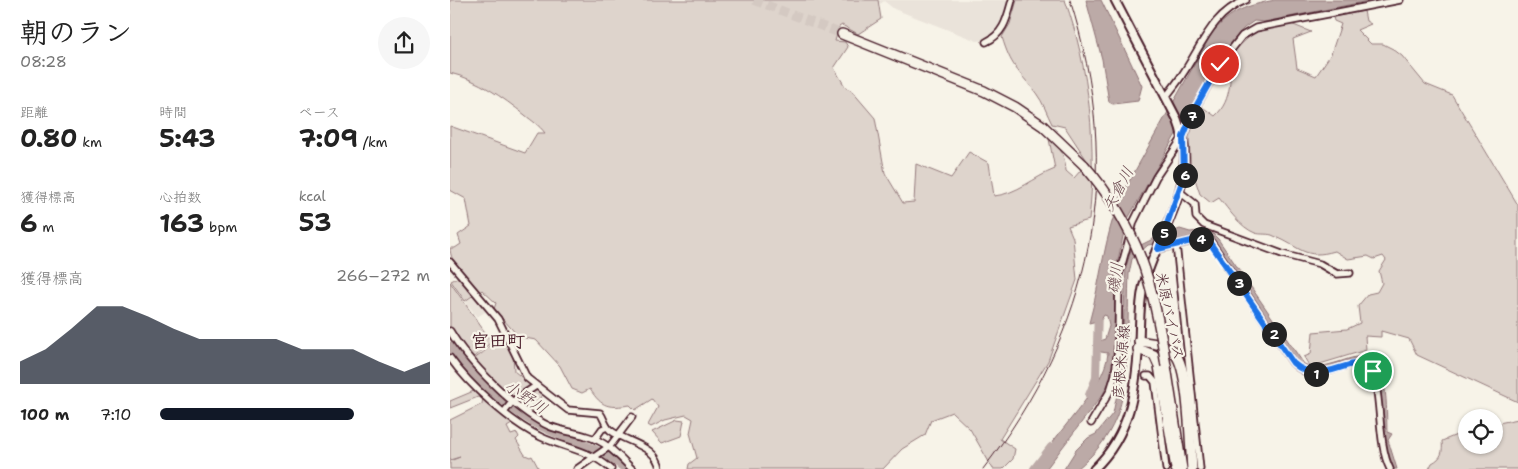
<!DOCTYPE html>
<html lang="ja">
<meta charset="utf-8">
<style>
:root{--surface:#fff;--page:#f6f6f6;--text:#222;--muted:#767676;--accent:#111827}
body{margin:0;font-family:"Shantell Sans","Klee One",sans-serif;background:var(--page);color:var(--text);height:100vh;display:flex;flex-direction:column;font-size:19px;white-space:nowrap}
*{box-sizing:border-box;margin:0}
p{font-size:16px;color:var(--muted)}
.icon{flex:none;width:28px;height:28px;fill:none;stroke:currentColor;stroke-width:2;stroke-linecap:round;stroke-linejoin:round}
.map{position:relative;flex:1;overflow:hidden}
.sheet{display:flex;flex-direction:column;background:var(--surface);width:450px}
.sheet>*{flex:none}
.fabs{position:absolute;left:1008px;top:409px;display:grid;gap:10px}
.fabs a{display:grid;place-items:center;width:45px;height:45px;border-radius:50%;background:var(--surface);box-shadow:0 1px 4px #0004;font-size:25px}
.pin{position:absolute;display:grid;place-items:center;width:42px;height:42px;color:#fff;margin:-21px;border:2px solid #fff;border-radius:50%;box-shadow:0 1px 5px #0007}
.km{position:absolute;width:25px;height:25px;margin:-12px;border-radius:50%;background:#222;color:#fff;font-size:14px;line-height:25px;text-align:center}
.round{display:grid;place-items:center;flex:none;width:52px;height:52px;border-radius:26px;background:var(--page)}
.summary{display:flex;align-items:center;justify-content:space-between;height:85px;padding:0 20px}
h1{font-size:28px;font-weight:700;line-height:38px}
.metrics{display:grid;grid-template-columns:repeat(3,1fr);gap:8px;height:85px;padding:5px 20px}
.metrics div{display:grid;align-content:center}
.metrics b{font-size:25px;font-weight:700}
.metrics small{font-size:14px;font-weight:400}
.metrics p{font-size:14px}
.chart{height:140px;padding:10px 20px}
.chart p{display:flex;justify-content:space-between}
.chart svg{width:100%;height:90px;margin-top:5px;fill:var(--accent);opacity:.7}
ul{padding:0 20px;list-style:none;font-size:16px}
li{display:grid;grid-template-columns:80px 60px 1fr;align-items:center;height:38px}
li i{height:12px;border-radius:6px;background:var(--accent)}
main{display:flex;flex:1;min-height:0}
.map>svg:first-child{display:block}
</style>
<main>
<section class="sheet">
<div class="summary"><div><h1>朝のラン</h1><p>08:28</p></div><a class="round"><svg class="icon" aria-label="share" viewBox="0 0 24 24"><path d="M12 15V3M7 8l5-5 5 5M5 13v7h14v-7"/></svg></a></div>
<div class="metrics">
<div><p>距離</p><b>0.80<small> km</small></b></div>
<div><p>時間</p><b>5:43</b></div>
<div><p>ペース</p><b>7:09<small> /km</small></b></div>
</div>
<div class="metrics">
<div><p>獲得標高</p><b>6<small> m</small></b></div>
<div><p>心拍数</p><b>163<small> bpm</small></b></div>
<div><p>kcal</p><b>53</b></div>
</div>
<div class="chart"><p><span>獲得標高</span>266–272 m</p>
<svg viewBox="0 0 160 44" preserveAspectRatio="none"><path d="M0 44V33L10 27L20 17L30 6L40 6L50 11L60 17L70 22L80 22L90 22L100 22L110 27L120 27L130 27L140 33L150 38L160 33V44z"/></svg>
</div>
<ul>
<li><b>100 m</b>7:10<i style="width:72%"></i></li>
</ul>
</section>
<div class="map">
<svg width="1068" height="469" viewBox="0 0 1068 469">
<rect width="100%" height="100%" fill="#f7f3e8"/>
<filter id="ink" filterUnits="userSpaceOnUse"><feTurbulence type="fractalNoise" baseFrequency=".02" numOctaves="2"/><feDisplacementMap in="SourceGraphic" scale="10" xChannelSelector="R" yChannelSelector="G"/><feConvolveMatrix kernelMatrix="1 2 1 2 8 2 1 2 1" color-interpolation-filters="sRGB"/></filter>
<g filter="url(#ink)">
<g fill="#eae3da">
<path d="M428,0H558L548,29L536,40L527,41L444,9L434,1L430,4Z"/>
<path d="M25,294L40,309L27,317L15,301Z"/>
</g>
<g fill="#ded4cc" stroke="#947a7c">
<path d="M0,0H428L431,19L408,34L392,25L389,27L385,41L395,42L398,47L384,68L396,88L401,90L425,118L435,173L453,203L464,202L466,164L501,178L519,152L539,163L544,196C567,194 584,177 605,169L599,139C611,145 615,158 616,171L624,178L638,162L615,127L602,124C597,114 593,102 586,93C568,70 561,67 552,37L560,24L567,0H615C640,70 647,146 639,220L618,226L623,238L627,280L598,361L550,439L565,449L563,459L553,469H543L520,429L502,412L481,420L475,435L452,449L433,469H238L239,464L247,458L240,433L243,419L236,415L215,420L201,427L198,425L208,407L202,399L185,410L180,405C159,408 152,408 140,389L132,393L122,389L110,366L86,340L69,337L44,309L46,303L32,290L28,293C17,282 0,263 0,248H5L11,244L8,235L21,226L16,199L0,190V126L75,153L87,133H95C89,125 82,121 75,115C52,97 29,80 0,73Z"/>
<path d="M914,11L916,21L921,24L907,30L921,44H933L943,49L952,56L975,84L1002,95L1068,205V402L967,355L959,339L931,331V337L915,336L916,350L860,367L854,357L861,354L863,332L897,329L910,323L908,306L918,294L927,292L932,283L929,271L936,260L933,256L924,259L918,256L898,259L885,251C854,260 851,247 824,236C819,233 811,235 805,233C790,227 779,210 769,198L761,203L750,194L745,179L741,175L739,137L751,106L765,116C783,100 780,75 781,53L805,32L841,24L861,32L843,39L847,68L866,76L881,54L891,24L884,21L883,17Z"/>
<path d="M11,276L25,294L15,301L1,281Z"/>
<path d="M0,282L41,341L55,335L63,354L64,371L80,384V388L63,398L23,360C29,355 39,350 41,342L22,360L0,327Z"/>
<path d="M84,389L93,393L90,398L95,403L85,415L81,412L83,409L82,403L69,399Z"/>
<path d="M26,390L30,394L28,397L0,408V401Z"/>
<path d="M33,397L65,422L57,427L61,435L67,433L69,437L66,440L75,455L80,457L82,456L89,469H0V461L10,457L0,460V420L32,404Z"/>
<path d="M1068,419V469H979L982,463C992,458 993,452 992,441L1016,431V445H1044V424Z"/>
<path d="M227,420L234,421L231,436L212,443L202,432Z"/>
</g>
<g fill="#bcaaa7" stroke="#8e7275">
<path d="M636,0H651L692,86L688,101L663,104L659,102L652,59Z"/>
<path d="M825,0H923L814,22L804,21L794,28L772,53L676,222L667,265L665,296L663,363L659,382L653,394L596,469H586C602,433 655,390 658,353L651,352L645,347L646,342L655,339L659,326L657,316L654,315L651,320L639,323C651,280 654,237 671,196L762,33C782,10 795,6 825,0Z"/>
<path d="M730,229L740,232L759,230L768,239L854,364C865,369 874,366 885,363C893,361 903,356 912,357C940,358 936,411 937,432L942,434L938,440L947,469H942L937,457L927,374L922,365C903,352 881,376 861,372C857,371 853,367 850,366L763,241L753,236L698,245L682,259L679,274C677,314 681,383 666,418C658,438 644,455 627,469H614L626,450L638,438L646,434L663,413L671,376L676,267L681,250L703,239Z"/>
</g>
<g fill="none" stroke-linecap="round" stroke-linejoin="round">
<path stroke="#8e7275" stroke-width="1" d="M730,257L753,469"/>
<g stroke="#bcaaa7" stroke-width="8">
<path d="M0,346C20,376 64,414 96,429C127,444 147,445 175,469"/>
<path d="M639,395L646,378L648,311"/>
<path d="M584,469L601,447"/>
</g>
<path stroke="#d4c9c2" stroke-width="9" stroke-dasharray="9 4.5" stroke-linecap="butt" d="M304,0L392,34"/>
<g stroke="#4a1f2b" stroke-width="9">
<g id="minor">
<path d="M536,42C554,34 557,18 562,0"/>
<path d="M716,97C721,90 727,83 732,75C752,46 761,14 796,0"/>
<path d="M730,192L745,204L746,217L754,225L832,254L870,264L887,274L900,273"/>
<path d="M726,244L750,469"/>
<path d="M708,249L754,238L759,239L843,363C871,390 892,354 919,366C933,385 926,442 940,469"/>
<path d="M0,262L48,319L77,378L118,410L150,413C154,418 155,426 160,430C176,443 207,445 210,469"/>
<path d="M0,331C18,362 66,411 99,426C111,431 124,432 136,436C156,441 168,455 182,469"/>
<path d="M0,358C19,385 61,423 91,437C117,449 138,449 161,469"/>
<path d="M696,376H700L705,382L716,469"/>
<path d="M55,411L63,401L86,386"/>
<path d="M641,423L660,391L665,375L668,348L669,275L684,221L706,177L733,137L745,108L770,64L792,36L806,28L950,0"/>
<path d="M145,439L152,429L157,427"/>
<path d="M127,469L160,446L182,417"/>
</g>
</g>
<g stroke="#4a1f2b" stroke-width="11">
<path id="major" d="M644,469C681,434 686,389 689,341C690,323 689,306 693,288C708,229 752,183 727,119L665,0"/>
</g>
<g stroke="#4a1f2b" stroke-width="12">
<g id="highway">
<path d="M392,34L534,91L565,107L593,126L634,165"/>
<path d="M689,341C702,343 716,344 725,354C739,369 740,446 742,469"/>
<path d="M688,349L704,355L709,366L726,469"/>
<path d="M716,366L732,469"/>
</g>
</g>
<use href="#minor" stroke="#f7f3e8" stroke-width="5.5"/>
<use href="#major" stroke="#f7f3e8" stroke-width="7"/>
<use href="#highway" stroke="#f7f3e8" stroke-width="9"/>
<path stroke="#4a1f2b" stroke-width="1" d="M533,469C643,327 675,172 620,0"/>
<g stroke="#4a1f2b" stroke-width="12" stroke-linecap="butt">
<path id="highway-bridge" d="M634,165C689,228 704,285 716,366"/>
</g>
<use href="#highway-bridge" stroke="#f7f3e8" stroke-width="9"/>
</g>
</g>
<g fill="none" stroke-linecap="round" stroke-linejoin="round" filter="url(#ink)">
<g stroke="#fff" stroke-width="10">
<path id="route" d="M770,64L745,108L733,137L734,176L708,249L754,238L758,240L843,363C874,391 905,347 923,371"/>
</g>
<use href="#route" stroke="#1a73e8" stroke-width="6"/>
</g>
<g text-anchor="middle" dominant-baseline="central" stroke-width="4.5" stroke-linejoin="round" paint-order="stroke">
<g font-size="15" fill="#4a1f2b" stroke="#f7f3e8">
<text transform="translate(720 316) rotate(78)">米原バイパス</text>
<text transform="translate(671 362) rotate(-85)">彦根米原線</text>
</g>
<g font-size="16" font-style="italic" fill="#6c4950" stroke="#f7f3e8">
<text transform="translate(668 189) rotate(-62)">矢倉川</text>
<text transform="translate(665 278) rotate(-83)">磯川</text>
<text transform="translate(76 397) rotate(34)">小野川</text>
</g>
<g font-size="18" font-weight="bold" fill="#4a1f2b" stroke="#f7f3e8">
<text x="48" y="341">宮田町</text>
</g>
</g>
</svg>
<div class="fabs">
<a><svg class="icon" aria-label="locate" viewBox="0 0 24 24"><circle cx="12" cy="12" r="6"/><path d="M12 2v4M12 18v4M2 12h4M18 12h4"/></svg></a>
</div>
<div class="pin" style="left:923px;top:371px;background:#1e9e55"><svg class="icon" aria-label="arrive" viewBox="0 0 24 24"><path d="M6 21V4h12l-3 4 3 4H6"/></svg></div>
<div class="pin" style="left:770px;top:64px;background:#d93025"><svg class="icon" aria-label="check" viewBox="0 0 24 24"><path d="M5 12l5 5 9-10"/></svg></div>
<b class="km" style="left:866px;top:374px">1</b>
<b class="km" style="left:824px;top:334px">2</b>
<b class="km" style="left:789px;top:283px">3</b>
<b class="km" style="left:751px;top:239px">4</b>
<b class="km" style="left:714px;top:233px">5</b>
<b class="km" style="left:735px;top:175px">6</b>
<b class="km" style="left:742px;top:116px">7</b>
</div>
</main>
